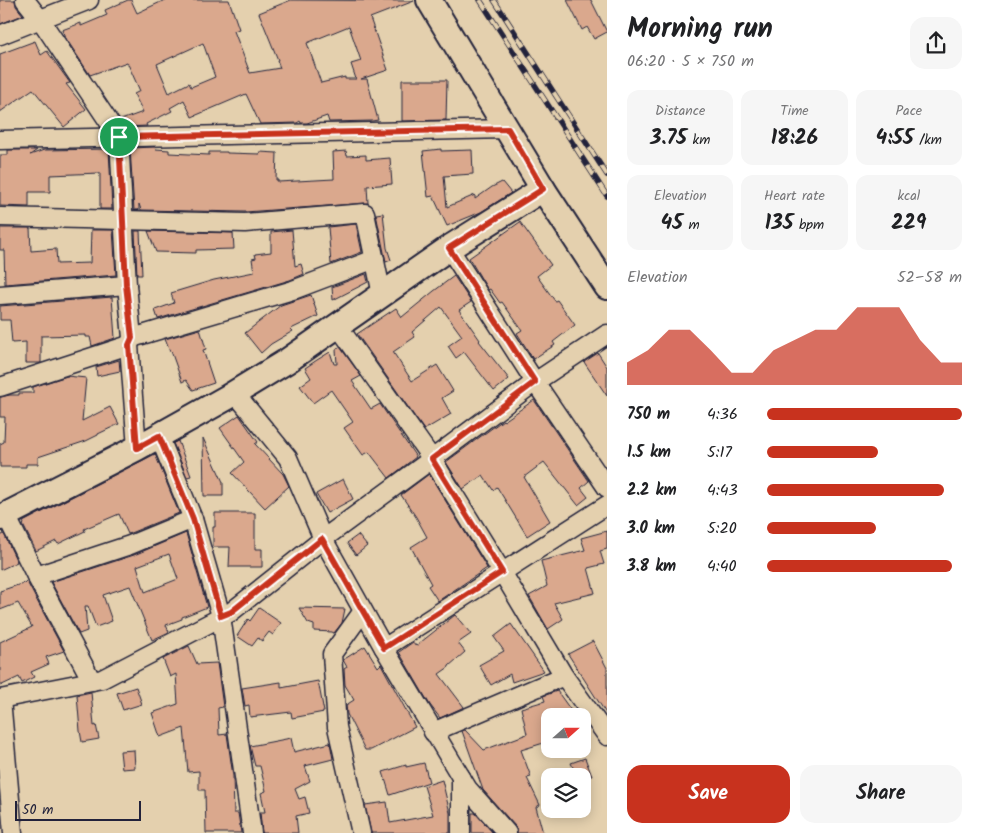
<!DOCTYPE html>
<meta charset="utf-8">
<style>
:root{--surface:#fff;--page:#f6f6f6;--text:#202124;--muted:#757577;--accent:#c8321e}
body{margin:0;font-family:Kalam,sans-serif;background:var(--page);color:var(--text);height:100vh;display:flex;flex-direction:column;font-size:19px;white-space:nowrap}
*{box-sizing:border-box;margin:0}
p{font-size:16px;color:var(--muted)}
.icon{flex:none;width:28px;height:28px;fill:none;stroke:currentColor;stroke-width:2;stroke-linecap:round;stroke-linejoin:round}
.map{position:relative;flex:1;overflow:hidden}
.drawer{display:flex;flex-direction:column;background:var(--surface);width:375px}
.drawer>*{flex:none}
.needle{width:32px;rotate:69deg}
.tools{position:absolute;left:541px;top:708px;display:grid;gap:10px}
.tools a{display:grid;place-items:center;width:50px;height:50px;border-radius:10px;background:var(--surface);box-shadow:0 2px 12px #0003;font-size:25px}
.scale{position:absolute;left:15px;bottom:12px;width:126px;box-sizing:border-box;padding-left:5px;border:2px solid #22223b;border-top:0;font-size:14px;line-height:18px;white-space:nowrap;color:#22223b;-webkit-text-stroke:4px #e4d0ae;paint-order:stroke}
.pin{position:absolute;display:grid;place-items:center;width:42px;height:42px;color:#fff;margin:-21px;border:2px solid #fff;border-radius:50%;box-shadow:0 1px 5px #0007}
.round{display:grid;place-items:center;flex:none;width:52px;height:52px;border-radius:15px;background:var(--page)}
.headline{display:flex;align-items:center;justify-content:space-between;height:85px;padding:0 20px}
h1{font-size:28px;font-weight:800;line-height:38px}
.figures{display:grid;grid-template-columns:repeat(3,1fr);gap:8px;height:85px;padding:5px 20px}
.figures div{display:grid;align-content:center;border-radius:12px;background:var(--page);text-align:center}
.figures b{font-size:21px;font-weight:800}
.figures small{font-size:14px;font-weight:400}
.figures p{font-size:14px}
.chart{height:140px;padding:10px 20px}
.chart p{display:flex;justify-content:space-between}
.chart svg{width:100%;height:90px;margin-top:5px;fill:var(--accent);opacity:.7}
.cta{display:flex;gap:10px;margin-top:auto;padding:10px 20px}
.cta a{flex:1;height:58px;border-radius:15px;background:var(--accent);color:#fff;font-size:20px;font-weight:800;line-height:58px;text-align:center}
.cta a+a{background:var(--page);color:var(--text)}
ul{padding:0 20px;list-style:none;font-size:16px}
li{display:grid;grid-template-columns:80px 60px 1fr;align-items:center;height:38px}
li i{height:12px;border-radius:6px;background:var(--accent)}
main{display:flex;flex:1;min-height:0}
.map>svg:first-child{display:block}
</style>
<main>
<div class="map">
<svg width="607" height="833" viewBox="0 0 607 833">
<rect width="100%" height="100%" fill="#e4d0ae"/>
<filter id="ink" filterUnits="userSpaceOnUse"><feTurbulence type="fractalNoise" baseFrequency=".02" numOctaves="2"/><feDisplacementMap in="SourceGraphic" scale="10" xChannelSelector="R" yChannelSelector="G"/><feConvolveMatrix kernelMatrix="1 2 1 2 8 2 1 2 1" color-interpolation-filters="sRGB"/></filter>
<g filter="url(#ink)">
<g fill="#daa88d" stroke="#22223b" fill-rule="evenodd">
<path d="M0,0H15L16,6L23,15L0,24Z"/>
<path d="M128,0H131L137,13L165,0H229L239,29L234,31L250,73L280,68L277,60H278L259,13L291,0L414,1L370,18L388,70L361,79H367L378,120L372,121L329,122L327,116L307,123H301L300,121L297,123L260,124L246,94L192,117L184,100L170,108L172,111L146,124L147,126L125,127L121,120L143,112L134,94L140,91L127,62L90,75L65,37L62,30L81,23V26L107,15L105,10ZM349,26L361,61L351,64L356,79H345V77L321,83L307,43ZM203,43L215,77L191,87L189,83L169,93L157,64Z"/>
<path d="M567,0H591L607,32L594,39L587,27L582,30Z"/>
<path d="M35,41L41,55L47,51L70,83L66,84L86,109L64,127L33,89L0,112V54Z"/>
<path d="M402,80H447L446,120L402,121Z"/>
<path d="M155,147L156,149L169,150V153L209,155V152H227V153L260,154V152L277,153L276,180H278V182L334,179L333,152L346,151L347,156L366,155V160L390,158L392,184L367,186L368,203L245,212L141,210L139,204V210H134L130,148Z"/>
<path d="M109,149L112,209H100V173L50,175V192H29V207L0,206V155H8V150H37L30,155L44,150Z"/>
<path d="M441,149V151L472,150L473,174L444,176L447,207L475,195V199L492,187L502,182L511,193L481,212L447,226L433,196L428,197L423,151Z"/>
<path d="M383,213L387,248L391,260L386,262L376,214Z"/>
<path d="M520,222L551,265L537,276L555,301L557,300L575,325L553,342L555,345L533,359L517,333L522,330L502,302L500,303L490,289L488,290L469,258Z"/>
<path d="M356,224L362,252L331,264L328,227Z"/>
<path d="M0,228H30L31,251L56,249L57,264L90,263L91,230H113L116,275L5,284L4,250H0Z"/>
<path d="M292,230L295,266L301,264L304,274L290,280L158,319L155,310L174,303L171,293L214,280L254,272L252,259L256,258L255,254L271,252V232Z"/>
<path d="M135,231H140L142,275H137Z"/>
<path d="M148,231L233,233L234,249L196,250V253L156,252Z"/>
<path d="M366,274L368,282L333,300L332,287Z"/>
<path d="M454,276L471,302L459,310L480,340L479,341L509,379L494,391L464,352L456,358L448,346L462,336L441,307L412,332L415,337L393,352L412,381L437,365L453,391L442,398L451,414L424,430L357,334L396,308L402,317L434,291Z"/>
<path d="M311,295L318,316L291,329L293,331L271,344L261,353L245,333L281,305Z"/>
<path d="M112,297L115,338L92,346L90,337H86V335L41,336V363H26V342L12,343L10,320H0V306Z"/>
<path d="M200,329L206,349L203,350L214,383L193,390L186,380L182,382L171,351L170,352L165,339Z"/>
<path d="M340,347L361,376L352,381L371,409L380,404L416,457L389,478L369,452L363,455L344,428L353,422L331,390L313,403L300,386L311,378L305,368L317,360L330,352L334,364H337L336,349Z"/>
<path d="M598,353L607,367V396L584,362Z"/>
<path d="M119,360L120,371L97,376L96,367Z"/>
<path d="M67,376L86,378L82,421L110,407L119,424L98,434V435L86,441L38,457V464H26V467H0V444L4,442L5,417H0V397L10,395H19V393H33V387Z"/>
<path d="M534,400L589,481L581,488L588,497L578,505L544,462L524,477L550,521L527,536L497,487L493,490L483,475L463,489L446,462L503,420L504,421Z"/>
<path d="M239,415L258,442L255,444L283,474L289,486L265,508L232,473L244,462L220,428Z"/>
<path d="M203,438L223,482V496H204Z"/>
<path d="M178,441L191,476L187,477L173,443Z"/>
<path d="M155,454L179,513L128,534L119,514L84,529L85,531L58,544L56,541L36,551L23,525L24,524L23,522Z"/>
<path d="M429,474L487,568L438,601L428,586L431,584L411,547L427,537L416,517L401,495Z"/>
<path d="M343,479L353,499L327,513L316,494Z"/>
<path d="M215,513H255V549H262V567H229L230,547H213V527H215Z"/>
<path d="M607,531V549L600,551L604,564L588,568L595,593L554,603L563,619L548,629L529,596L547,586L541,561L585,550L581,538Z"/>
<path d="M186,533L207,607L182,617V619L166,625L169,632L152,640L130,586L103,595L112,621L96,627L88,606H85L87,631L79,634L51,582L134,555ZM169,554L178,579L145,592L137,566Z"/>
<path d="M4,534L17,562L0,570V536Z"/>
<path d="M358,535L367,546L356,555L347,543Z"/>
<path d="M27,582L64,651L46,657L49,664L31,672L34,677L22,683L19,677L0,686V642L32,627L18,603L0,610V591Z"/>
<path d="M259,608L281,623L273,635L269,632L262,641L258,638L252,646L237,636L248,619L250,621Z"/>
<path d="M299,608L345,609L342,623L334,633L332,632L314,631V625L308,623Z"/>
<path d="M455,615L471,634L458,643L465,652L449,666V667L439,674L464,707L440,718L430,705L399,652L413,642L416,646Z"/>
<path d="M511,624L544,671L512,682L510,674L491,685L479,665L504,651L494,637Z"/>
<path d="M593,641L607,668V715L568,654Z"/>
<path d="M189,646L197,664L217,663L223,707L218,708L219,735L227,734L233,776L234,813H238L241,833H206L205,790H199V771L188,772L184,728L160,737L152,713L178,704L176,674L170,677L163,659Z"/>
<path d="M365,646L378,667L381,664L415,727L371,750H365L347,714L346,705L354,700L345,685L344,669L347,667L343,660Z"/>
<path d="M318,681L324,712L292,718L291,712L250,717L249,705L245,706L242,688L281,682V688Z"/>
<path d="M136,687L142,704L123,710L117,693Z"/>
<path d="M557,691L575,716H551L550,714V741L521,750L531,777L527,778L540,805L536,807L543,833H517L515,826L483,790L462,731L465,730L484,750L527,734L521,708L545,701L543,696Z"/>
<path d="M91,692L94,726L96,725L99,739L82,742L80,731L77,695Z"/>
<path d="M291,738L294,752L330,743L333,759L305,766L310,781L295,789L299,799L305,797L309,813L296,816L298,833H262L260,812H265L261,793L266,791L260,766H255L250,746Z"/>
<path d="M134,750L135,768L122,769L120,751Z"/>
<path d="M585,758L592,776H577L571,763Z"/>
<path d="M424,763L429,782L390,795L383,772L406,765V767Z"/>
<path d="M442,780L450,813V833H371L365,805L387,802L390,823L433,815L424,786Z"/>
<path d="M472,813H475L493,833H472Z"/>
</g>
<g fill="none" stroke-linecap="round" stroke-linejoin="round">
<g stroke="#22223b" stroke-width="21">
<g id="street">
<path d="M25,0L40,19L119,137L127,285L132,338L129,345L137,448"/>
<path d="M0,35L89,0"/>
<path d="M0,140L508,129"/>
<path d="M0,217L245,223L365,213L382,295"/>
<path d="M449,248L535,382L607,488"/>
<path d="M0,295L127,285"/>
<path d="M338,326L432,459L502,572L564,676L607,736"/>
<path d="M132,338L293,290L375,259"/>
<path d="M0,387L129,345"/>
<path d="M235,393L288,458L323,539L384,648L607,505"/>
<path d="M159,436L193,519L221,616L252,833"/>
<path d="M6,515L36,576L92,681"/>
<path d="M36,576L130,545L193,519"/>
<path d="M384,648L468,789L507,833"/>
<path d="M0,699L102,679L231,612L323,539L432,459L535,382L607,334"/>
<path d="M1,699L13,833"/>
<path d="M433,732L564,676"/>
<path d="M361,833L337,727L332,654L363,611"/>
<path d="M461,833V777"/>
</g>
</g>
<g stroke="#22223b" stroke-width="28">
<g id="secondary">
<path d="M429,0L543,189L607,287"/>
<path d="M0,518L137,448L228,397L287,361L449,248L543,189"/>
</g>
</g>
<use href="#street" stroke="#e4d0ae" stroke-width="18"/>
<use href="#secondary" stroke="#e4d0ae" stroke-width="24"/>
<g stroke="#22223b" stroke-width="5.5">
<g id="rail">
<path d="M480,0L607,196"/>
<path d="M494,0L607,175"/>
</g>
</g>
<use href="#rail" stroke="#e4d0ae" stroke-width="4" stroke-dasharray="11" stroke-linecap="butt"/>
</g>
</g>
<g fill="none" stroke-linecap="round" stroke-linejoin="round" filter="url(#ink)">
<g stroke="#fff" stroke-width="10">
<path id="route" d="M508,129L543,189L449,248L535,382L432,459L502,572L384,648L322,539L231,612L221,616L193,519L159,436L137,448L129,345L132,338L126,285L119,137Z"/>
</g>
<use href="#route" stroke="#c8321e" stroke-width="6"/>
</g>
</svg>
<div class="tools">
<a><svg class="needle" viewBox="-14 -14 28 28"><path d="M0-13l5 13h-10z" fill="#e53935"/><path d="M0 13l5-13h-10z" fill="#757577"/></svg></a>
<a><svg class="icon" aria-label="layers" viewBox="0 0 24 24"><path d="M12 4l9 5-9 5-9-5zM3 14l9 5 9-5"/></svg></a>
</div>
<div class="scale">50 m</div>
<div class="pin" style="left:119px;top:137px;background:#1e9e55"><svg class="icon" aria-label="arrive" viewBox="0 0 24 24"><path d="M6 21V4h12l-3 4 3 4H6"/></svg></div>
</div>
<section class="drawer">
<div class="headline"><div><h1>Morning run</h1><p>06:20 · 5 × 750 m</p></div><a class="round"><svg class="icon" aria-label="share" viewBox="0 0 24 24"><path d="M12 15V3M7 8l5-5 5 5M5 13v7h14v-7"/></svg></a></div>
<div class="figures">
<div><p>Distance</p><b>3.75<small> km</small></b></div>
<div><p>Time</p><b>18:26</b></div>
<div><p>Pace</p><b>4:55<small> /km</small></b></div>
</div>
<div class="figures">
<div><p>Elevation</p><b>45<small> m</small></b></div>
<div><p>Heart rate</p><b>135<small> bpm</small></b></div>
<div><p>kcal</p><b>229</b></div>
</div>
<div class="chart"><p><span>Elevation</span>52–58 m</p>
<svg viewBox="0 0 160 44" preserveAspectRatio="none"><path d="M0 44V33L10 27L20 17L30 17L40 27L50 38L60 38L70 27L80 22L90 17L100 17L110 6L120 6L130 6L140 22L150 33L160 33V44z"/></svg>
</div>
<ul>
<li><b>750 m</b>4:36<i style="width:100%"></i></li>
<li><b>1.5 km</b>5:17<i style="width:57%"></i></li>
<li><b>2.2 km</b>4:43<i style="width:91%"></i></li>
<li><b>3.0 km</b>5:20<i style="width:56%"></i></li>
<li><b>3.8 km</b>4:40<i style="width:95%"></i></li>
</ul>
<div class="cta"><a>Save</a><a>Share</a></div>
</section>
</main>
